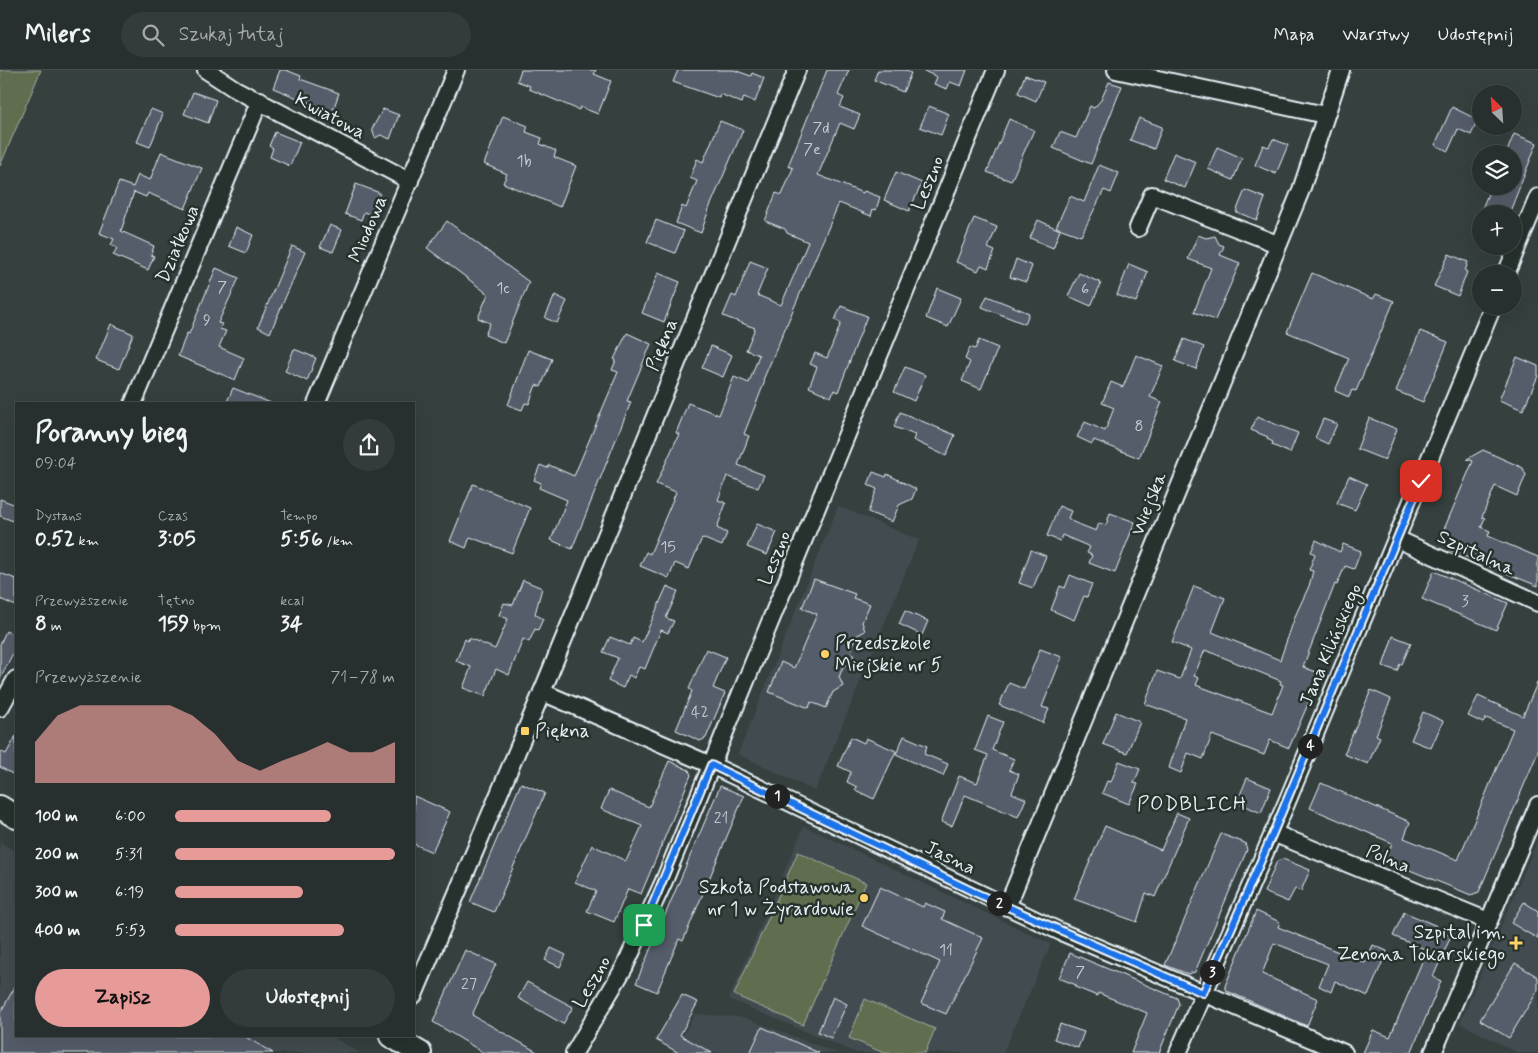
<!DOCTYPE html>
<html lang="pl">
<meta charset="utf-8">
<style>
:root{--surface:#28302f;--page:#343c3b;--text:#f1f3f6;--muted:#a5a9aa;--line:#444b4b;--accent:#e69b98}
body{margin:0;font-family:Mynerve,sans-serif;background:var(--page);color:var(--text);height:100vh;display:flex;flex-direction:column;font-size:19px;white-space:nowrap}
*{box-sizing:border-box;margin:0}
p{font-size:16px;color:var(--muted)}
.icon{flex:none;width:28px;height:28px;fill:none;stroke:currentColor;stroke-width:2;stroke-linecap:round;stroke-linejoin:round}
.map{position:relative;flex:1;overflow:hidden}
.drawer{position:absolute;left:15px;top:332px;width:400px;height:635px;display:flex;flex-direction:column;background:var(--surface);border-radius:0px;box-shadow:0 5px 20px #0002,0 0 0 1px var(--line)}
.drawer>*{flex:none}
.needle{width:32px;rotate:335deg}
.buttons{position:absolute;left:1472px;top:15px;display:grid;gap:10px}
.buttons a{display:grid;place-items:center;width:50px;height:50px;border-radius:50%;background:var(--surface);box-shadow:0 5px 20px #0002,0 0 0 1px var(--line);font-size:25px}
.pin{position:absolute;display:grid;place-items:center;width:42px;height:42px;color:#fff;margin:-21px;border-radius:10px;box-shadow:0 2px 8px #0006}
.km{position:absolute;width:25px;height:25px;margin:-12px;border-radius:50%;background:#222;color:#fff;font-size:14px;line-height:25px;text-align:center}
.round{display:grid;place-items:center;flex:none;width:52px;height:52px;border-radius:26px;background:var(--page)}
.headline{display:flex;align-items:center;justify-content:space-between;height:85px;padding:0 20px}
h1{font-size:28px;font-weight:700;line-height:38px}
.metrics{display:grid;grid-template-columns:repeat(3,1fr);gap:8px;height:85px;padding:5px 20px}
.metrics div{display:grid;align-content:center}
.metrics b{font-size:21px;font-weight:700}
.metrics small{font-size:14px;font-weight:400}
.metrics p{font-size:14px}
.chart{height:140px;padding:10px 20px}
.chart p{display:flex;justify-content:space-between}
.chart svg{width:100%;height:90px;margin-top:5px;fill:var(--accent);opacity:.7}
.cta{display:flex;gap:10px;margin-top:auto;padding:10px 20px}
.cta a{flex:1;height:58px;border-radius:30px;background:var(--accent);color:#111;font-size:20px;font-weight:700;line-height:58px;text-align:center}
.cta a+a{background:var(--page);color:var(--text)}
ul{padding:0 20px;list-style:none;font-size:16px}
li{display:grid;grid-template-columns:80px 60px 1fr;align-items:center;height:38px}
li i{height:12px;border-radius:6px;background:var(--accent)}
header{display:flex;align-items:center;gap:30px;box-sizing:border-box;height:70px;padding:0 25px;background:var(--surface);border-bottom:1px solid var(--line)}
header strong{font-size:24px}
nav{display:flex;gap:28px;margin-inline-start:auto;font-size:18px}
.search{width:350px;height:45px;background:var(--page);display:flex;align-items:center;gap:12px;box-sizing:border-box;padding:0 18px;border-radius:28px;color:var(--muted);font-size:19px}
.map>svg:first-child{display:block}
</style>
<header>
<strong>Milers</strong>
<div class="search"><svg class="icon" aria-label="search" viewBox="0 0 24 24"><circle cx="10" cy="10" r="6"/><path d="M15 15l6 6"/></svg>Szukaj tutaj</div>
<nav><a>Mapa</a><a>Warstwy</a><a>Udostępnij</a></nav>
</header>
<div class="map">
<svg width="1538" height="983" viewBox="0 0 1538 983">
<rect width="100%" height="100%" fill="#35403f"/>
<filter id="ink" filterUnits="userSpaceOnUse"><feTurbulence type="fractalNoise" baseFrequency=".02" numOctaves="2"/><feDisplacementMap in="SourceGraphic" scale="10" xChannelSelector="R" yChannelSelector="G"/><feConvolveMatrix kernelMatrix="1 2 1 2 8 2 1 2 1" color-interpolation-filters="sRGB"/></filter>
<g filter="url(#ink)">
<g fill="#424c4f">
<path d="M838,436L919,470L815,721L738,684Z"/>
<path d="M804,756L1051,874L1003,983H856L729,929Z"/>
<path d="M1538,769V983H1518L1460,953Z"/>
<path d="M0,772L16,782V966H331L360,983H0Z"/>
<path d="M695,944L742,947L837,983H673Z"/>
</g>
<g fill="#616e50" stroke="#a4b0a4">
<path d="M0,0H41L0,96Z"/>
<path d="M798,782L866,813L803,955L734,925Z"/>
<path d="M865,929L935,959L925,983H884L849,968Z"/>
</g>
<g fill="#575d6a" stroke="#e8f1f8" fill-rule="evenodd">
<path d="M280,0H286L301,6L300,9L339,23L331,46L308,37L310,33L273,18Z"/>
<path d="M521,0H596L594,4L611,11L598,44L580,37L579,40L529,19L530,16L517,11Z"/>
<path d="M678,0H734L751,6L752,3L764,8L755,32L744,27L742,33L720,24L719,28L673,12Z"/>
<path d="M827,0H849L838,25L844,28L840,37L860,45L854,59L840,53L818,105L863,123L864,121L880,127L876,140L873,139L871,146L839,133L763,310L765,311L744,364L749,366L738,395L764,405L758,418L727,406L718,430L726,433L717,458L727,463L722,476L702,468L689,499L675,493L669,508L640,496L646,482L650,484L676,422L656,414L679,364L676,363L688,333L719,345L734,307L749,313L759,285L746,280L755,258L723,246L732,225L736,227L750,191L768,198L757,225L781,235L800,191L808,172L787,163L785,159L765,151L776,123L782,125L793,98L788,96Z"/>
<path d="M878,0H904L911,3L903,22L874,10Z"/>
<path d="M922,0H967L961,16L950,12L947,19L934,14L937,7Z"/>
<path d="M1025,5L1044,12L1036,31L1018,23Z"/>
<path d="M1109,12L1122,16L1091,94L1053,78L1060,62L1076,68L1090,36L1094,38L1101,30Z"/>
<path d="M193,22L216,30L208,53L184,44Z"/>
<path d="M929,36L949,44L941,65L920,57Z"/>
<path d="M1452,37L1478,50L1471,65L1458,59L1448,81L1435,75Z"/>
<path d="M151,39L163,44L150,77L137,72Z"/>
<path d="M383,39L399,45L390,69L381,65L375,68L372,59Z"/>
<path d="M503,46L528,56L526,62L542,68L540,74L556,81L554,87L576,96L560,137L503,113L507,104L484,94Z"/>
<path d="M1139,48L1162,57L1154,79L1130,70Z"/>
<path d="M1009,49L1034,60L1011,111L987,102Z"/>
<path d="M720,51L743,60L709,139L701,163L676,153L682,136L686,138L697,111L690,108L697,89L703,92Z"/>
<path d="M275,62L300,72L290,96L270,87L273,78L269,76Z"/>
<path d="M1514,64L1537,73L1509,144H1480L1491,116H1514V84H1506Z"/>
<path d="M1273,69L1288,75L1276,104L1255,95L1263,75L1269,77Z"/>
<path d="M1217,77L1242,88L1233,110L1208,99Z"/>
<path d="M161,82L202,98L185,139L148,123L146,127L134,122L121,161L154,176L151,185L154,186L148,200L113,185L117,178L111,175L114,169L99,163L119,112L133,117L138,105L150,110Z"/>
<path d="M1174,83L1196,92L1185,118L1163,109Z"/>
<path d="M1099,95L1119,103L1111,123L1104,120L1081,166L1056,157L1070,126L1084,132Z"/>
<path d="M896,102L922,113L909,141L884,130Z"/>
<path d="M356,114L380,123L371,145L364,142L361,150L345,144Z"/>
<path d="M1245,120L1265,128L1257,150L1236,142Z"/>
<path d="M974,148L997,157L988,178L995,181L988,198L981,195L978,201L956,192Z"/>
<path d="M656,150L684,161L675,183L647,172Z"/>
<path d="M1038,150L1060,160L1053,178L1030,168Z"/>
<path d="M447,151L529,212L504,273L485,265L490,253L478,248L488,224L427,178Z"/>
<path d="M330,155L342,160L333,182L320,177Z"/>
<path d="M236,157L253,165L246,183L229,176Z"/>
<path d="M1198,165L1206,168L1215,166L1219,174L1224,176L1220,185L1240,193L1215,250L1194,242L1211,198L1188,189Z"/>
<path d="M292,176L305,182L270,263L258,257Z"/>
<path d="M1449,184L1468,192L1465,201L1467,202L1458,226L1434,216Z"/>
<path d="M1016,189L1032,196L1026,212L1010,207Z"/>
<path d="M1129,194L1148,202L1136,232L1117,225Z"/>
<path d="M216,198L239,208L218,253L222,254L220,259L226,261L219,277L244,288L235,310L178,286L187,263L189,264Z"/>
<path d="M658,203L680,212L664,252L642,243Z"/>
<path d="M1079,203L1101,213L1091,236L1068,226Z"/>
<path d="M1312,203L1373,229L1376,224L1394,231L1356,321L1352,320L1349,327L1335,321L1349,288L1287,262Z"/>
<path d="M937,218L961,228L948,257L926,248Z"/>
<path d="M555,225L567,231L557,253L545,248Z"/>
<path d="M987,226L1029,243L1025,254L982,237Z"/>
<path d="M841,236L867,246L838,322L834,320L831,327L809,317L817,297L810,294L815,283L827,288L841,253L835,250Z"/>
<path d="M111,254L133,264L119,299L96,290Z"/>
<path d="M1420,261L1448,272L1423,332L1396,321Z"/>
<path d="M627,263L651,274L627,331L631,332L572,479L551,470L567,430L539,418L541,413L534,410L540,395L547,398L549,395L574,406L618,302L612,300L616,290L614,289Z"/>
<path d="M1184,269L1204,277L1196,299L1175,291Z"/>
<path d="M979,270L998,278L981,319L962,311L970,292L965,289L970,277L975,279Z"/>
<path d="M711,276L732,285L723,307L702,298Z"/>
<path d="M294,279L316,288L307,311L285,301Z"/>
<path d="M528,280L552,289L541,317L536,315L529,334L525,333L522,340L508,335Z"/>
<path d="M1136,285L1163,296L1150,327L1162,332L1139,388L1094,370L1092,374L1077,367L1085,352L1105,361L1114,338L1102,333L1111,312L1123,317Z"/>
<path d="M1517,287L1538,296V306L1523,340L1499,330Z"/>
<path d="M905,297L925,305L914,331L894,322Z"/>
<path d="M233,318L271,333V334H226Z"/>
<path d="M900,342L955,365L946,386L913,370L915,365L894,357Z"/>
<path d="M1257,347L1298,363L1290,383L1272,375L1273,372L1267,369L1268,367L1251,360Z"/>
<path d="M1369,348L1397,359L1385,390L1357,379Z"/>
<path d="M1323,349L1337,354L1328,374L1315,368Z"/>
<path d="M1483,380L1523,398L1526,405L1517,426L1495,416L1482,447L1485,448L1481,457L1490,461L1488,466L1538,487V516L1449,480L1454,469L1442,464L1473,391L1467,389Z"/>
<path d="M873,402L886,407L887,404L916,419L912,429L899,435L892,452L868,442L877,419L868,415Z"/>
<path d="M1349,406L1367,414L1355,440L1337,433Z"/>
<path d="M473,414L530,438L512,483L470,467L466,478L450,471Z"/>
<path d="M0,429L16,435V452L0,446Z"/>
<path d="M1059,436L1071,441L1068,448L1073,452L1096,461L1099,453L1106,455L1110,443L1135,452L1115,503L1089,493L1092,485L1087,483L1090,477L1062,465L1060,471L1047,466Z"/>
<path d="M757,454L777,462L767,485L747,477Z"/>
<path d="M1316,470L1340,482L1343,474L1361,481L1354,499L1345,496L1337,515L1335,514L1303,597L1321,604L1289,678L1270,670L1264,685L1212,665L1203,689L1188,683L1181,703L1169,698L1185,648L1145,634L1157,601L1180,609L1191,580L1172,572L1194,516L1225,528L1212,562L1280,590L1296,544L1309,516L1313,501L1309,500L1315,484L1311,482ZM1205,580L1281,611L1280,614L1283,615L1272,643L1196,615L1199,608L1194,606Z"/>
<path d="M1031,480L1046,486L1033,518L1019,513Z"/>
<path d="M1434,501L1508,533L1496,560L1422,529Z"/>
<path d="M0,503L16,509V536L0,529Z"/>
<path d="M1070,505L1092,514L1087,527L1084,526L1074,550L1051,540L1060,516L1065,518Z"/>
<path d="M814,509L855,524L853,528L870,534L862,552L865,561L856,566L851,578L854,588L843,597L839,607L843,616L833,622L826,638L811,632L809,638L769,622L781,592L794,598L817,544L802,538Z"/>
<path d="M523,510L542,518L535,544L543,549L538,560L535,559L529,572L523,569L509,605L496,599L485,626L463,618L471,597L456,591L465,569L468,571L469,568L495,579L508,549L499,545L504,533L513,535Z"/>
<path d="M667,516L678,521L666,548L674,551L668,563L661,560L645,599L639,597L634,608L629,605L623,618L608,611L618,588L603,582L610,567L630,575L633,568L642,572Z"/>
<path d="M905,541L928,551L922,565L899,554Z"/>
<path d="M6,561L16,566V577L0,609V574Z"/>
<path d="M1393,566L1411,573L1402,594H1400L1397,601L1383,596Z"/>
<path d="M706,579L726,587L713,618L725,623L706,668L700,671L676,660L692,621L689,619Z"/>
<path d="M1040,579L1062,587L1042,637L1049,639L1043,653L999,635L1009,613L1024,619Z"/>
<path d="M1538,611V682L1479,822L1471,825L1385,790L1392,773L1310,738L1321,713L1410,752L1404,768L1458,790L1513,659L1486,648L1483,653L1468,646L1478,626L1523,646Z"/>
<path d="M1371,620L1391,629L1376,665L1380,667L1368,694L1344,684Z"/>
<path d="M1116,642L1140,652L1127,683L1103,674Z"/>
<path d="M1423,642L1443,651L1431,678L1411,670Z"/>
<path d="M988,646L1003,652L992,680L1014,689L1009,700L1019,704L1012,723L1026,729L1018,747L965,725L952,756L941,752L959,706L977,713L988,685L975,680Z"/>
<path d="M16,666V706L0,697V681L6,684Z"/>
<path d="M904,666L927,676L924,684L948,694L943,706L896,684Z"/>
<path d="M851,667L864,673L866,668L896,681L874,729L855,720L857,717L847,712L851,702L838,696Z"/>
<path d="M669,691L689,700L691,705L641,824L628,819L614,852L587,841L596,821L575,812L592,775L626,791L642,756L601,739L609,720L649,737Z"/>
<path d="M1119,691L1140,699L1134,713L1138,714L1129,734L1102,723L1107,711L1111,712Z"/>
<path d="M1247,708L1271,718L1261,743L1237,732Z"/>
<path d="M521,713L545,723L494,842L470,832Z"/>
<path d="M720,716L744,726L683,871L679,869L657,922L636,913Z"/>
<path d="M414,726L450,742L432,782L414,774Z"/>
<path d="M1177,743L1189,748L1155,827L1146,823L1137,852L1074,829L1105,756L1161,780Z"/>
<path d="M1221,764L1245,773L1247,780L1195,902L1188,904L1165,895Z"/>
<path d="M1283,789L1310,800L1301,821L1295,819L1288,832L1264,822L1277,791Z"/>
<path d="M880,817L923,837L925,833L945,842L942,849L983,868L946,944L921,933L940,892L862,856Z"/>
<path d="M1524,832L1538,841V869L1511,853Z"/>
<path d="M1256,841L1280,852L1278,857L1365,893L1373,875L1387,881L1368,926L1335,911L1331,922L1319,916L1328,894L1274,873L1262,904L1318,929L1307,956L1227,921L1225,916Z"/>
<path d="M1404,842L1437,856L1436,860L1451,866L1433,907L1441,911L1411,983H1363L1373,960L1390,967L1427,880L1393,866Z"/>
<path d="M551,878L566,885L560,897L545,890Z"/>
<path d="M465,880L496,894L472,945L539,983H484L433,952Z"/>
<path d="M1070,883L1177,928L1179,934L1159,983H1131L1147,943L1098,923L1097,926L1075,917L1076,915L1059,908Z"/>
<path d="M1515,893L1538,907V920L1509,968L1480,950Z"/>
<path d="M527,912L573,937L563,954L518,928Z"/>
<path d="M16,915V966H244L273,983H0V943Z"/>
<path d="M682,925L698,932L680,965L712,983H679L656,970Z"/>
<path d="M833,927L847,934L831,968L818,962Z"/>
<path d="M1060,954L1084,962L1078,978L1054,969Z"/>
<path d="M762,957L793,971L819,983H750Z"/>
</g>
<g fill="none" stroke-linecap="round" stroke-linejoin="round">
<g stroke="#e8f1f8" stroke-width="20">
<g id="street">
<path d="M206,0L235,19L410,111"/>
<path d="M1116,0L1325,45"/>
<path d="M1138,158L1152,125L1277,174"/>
<path d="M1506,204L1538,127"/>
<path d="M133,334L260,30"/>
<path d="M316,334L456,0"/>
<path d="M1397,469L1538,533"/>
<path d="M542,622L711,695L1061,862L1344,983"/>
<path d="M0,638L16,609"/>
<path d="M1273,763L1488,851"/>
<path d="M1007,837L1301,120L1341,0"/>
<path d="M414,925L542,622L797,0"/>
<path d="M574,983L624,898L664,811L996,0"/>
<path d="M1178,983L1286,734L1493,236"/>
<path d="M1433,983L1538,735"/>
</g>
</g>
<g stroke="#e8f1f8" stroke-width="26">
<g id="secondary">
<path d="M0,737L16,747"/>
<path d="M391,966L420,983"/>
</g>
</g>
<use href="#street" stroke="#26332d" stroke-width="16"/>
<use href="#secondary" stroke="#26332d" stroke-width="22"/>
</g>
</g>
<g fill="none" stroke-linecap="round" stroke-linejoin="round" filter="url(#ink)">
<g stroke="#fff" stroke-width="10">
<path id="route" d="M644,855L711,695L976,823L1203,923L1273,763L1421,411"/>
</g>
<use href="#route" stroke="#1a73e8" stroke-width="6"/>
</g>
<g fill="#ffd166" stroke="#26332d" stroke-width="2">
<circle cx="825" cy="584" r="5"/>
<rect x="520" y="656" width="10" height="10" rx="2.5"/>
<circle cx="864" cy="828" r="5"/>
<path d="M1513.5 865.5h5v5h5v5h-5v5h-5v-5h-5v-5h5z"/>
</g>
<g text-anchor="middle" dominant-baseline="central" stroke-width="5" stroke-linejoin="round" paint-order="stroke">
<g font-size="16" fill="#c4ccd4">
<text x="821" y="58">7d</text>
<text x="812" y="79">7e</text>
<text x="524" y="91">1b</text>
<text x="222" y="217">7</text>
<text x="503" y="218">1c</text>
<text x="1085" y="219">6</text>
<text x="207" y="250">9</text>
<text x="1139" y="356">8</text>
<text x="668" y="477">15</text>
<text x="1465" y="531">3</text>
<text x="700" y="642">42</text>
<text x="721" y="748">21</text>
<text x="946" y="880">11</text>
<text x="1080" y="902">7</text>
<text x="469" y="914">27</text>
</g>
<g font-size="19" fill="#e8f1f8" stroke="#26332d">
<text transform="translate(330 46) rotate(28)">Kwiatowa</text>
<text transform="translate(928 113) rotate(-68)">Leszno</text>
<text transform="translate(368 159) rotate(-67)">Miodowa</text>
<text transform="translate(178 174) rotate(-67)">Działkowa</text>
<text transform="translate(662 275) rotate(-68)">Piękna</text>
<text transform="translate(1149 434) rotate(-68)">Wiejska</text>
<text transform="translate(1476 483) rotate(25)">Szpitalna</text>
<text transform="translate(775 488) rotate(-68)">Leszno</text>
<text transform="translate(1331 575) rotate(-67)">Jana Kilińskiego</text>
<text transform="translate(950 788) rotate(26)">Jasna</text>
<text transform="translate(1388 789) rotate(23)">Polna</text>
<text transform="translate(592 912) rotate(-60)">Leszno</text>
</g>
<g font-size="19" fill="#e8f1f8" stroke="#26332d" text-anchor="start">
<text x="835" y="573">Przedszkole<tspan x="835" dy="22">Miejskie nr 5</tspan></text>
<text x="535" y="661">Piękna</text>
<text x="854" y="817" text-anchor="end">Szkoła Podstawowa<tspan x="854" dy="22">nr 1 w Żyrardowie</tspan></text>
<text x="1505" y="862" text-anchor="end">Szpital im.<tspan x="1505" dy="22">Zenona Tokarskiego</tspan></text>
</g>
<g font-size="20" letter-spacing="1" fill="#e8f1f8" stroke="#26332d">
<text x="1192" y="734">PODBLICH</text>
</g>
</g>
</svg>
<div class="buttons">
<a><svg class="needle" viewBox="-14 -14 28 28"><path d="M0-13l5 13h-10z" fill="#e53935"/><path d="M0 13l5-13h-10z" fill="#a5a9aa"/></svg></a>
<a><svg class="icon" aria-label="layers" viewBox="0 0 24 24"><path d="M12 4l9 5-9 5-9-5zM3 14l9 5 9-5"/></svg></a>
<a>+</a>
<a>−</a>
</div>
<div class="pin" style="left:644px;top:855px;background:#1e9e55"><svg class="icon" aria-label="arrive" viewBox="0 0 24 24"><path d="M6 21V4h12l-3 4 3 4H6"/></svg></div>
<div class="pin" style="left:1421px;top:411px;background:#d93025"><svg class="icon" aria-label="check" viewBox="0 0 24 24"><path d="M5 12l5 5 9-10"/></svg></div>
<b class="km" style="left:777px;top:726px">1</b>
<b class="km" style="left:999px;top:833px">2</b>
<b class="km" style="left:1212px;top:902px">3</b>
<b class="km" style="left:1310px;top:676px">4</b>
<section class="drawer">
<div class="headline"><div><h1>Poranny bieg</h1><p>09:04</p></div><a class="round"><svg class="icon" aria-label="share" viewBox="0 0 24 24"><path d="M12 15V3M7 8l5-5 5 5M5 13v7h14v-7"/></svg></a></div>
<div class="metrics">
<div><p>Dystans</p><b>0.52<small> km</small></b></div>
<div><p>Czas</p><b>3:05</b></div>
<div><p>Tempo</p><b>5:56<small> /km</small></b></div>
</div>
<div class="metrics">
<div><p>Przewyższenie</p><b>8<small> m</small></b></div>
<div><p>Tętno</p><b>159<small> bpm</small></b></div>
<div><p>kcal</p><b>34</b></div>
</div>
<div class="chart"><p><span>Przewyższenie</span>71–78 m</p>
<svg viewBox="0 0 160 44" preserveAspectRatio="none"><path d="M0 44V24L10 11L20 6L30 6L40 6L50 6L60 6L70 11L80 20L90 33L100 38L110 33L120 29L130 24L140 29L150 29L160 24V44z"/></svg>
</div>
<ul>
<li><b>100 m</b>6:00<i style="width:71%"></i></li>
<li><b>200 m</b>5:31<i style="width:100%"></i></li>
<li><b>300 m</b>6:19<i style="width:58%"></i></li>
<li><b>400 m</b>5:53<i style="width:77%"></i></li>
</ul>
<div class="cta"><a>Zapisz</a><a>Udostępnij</a></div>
</section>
</div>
